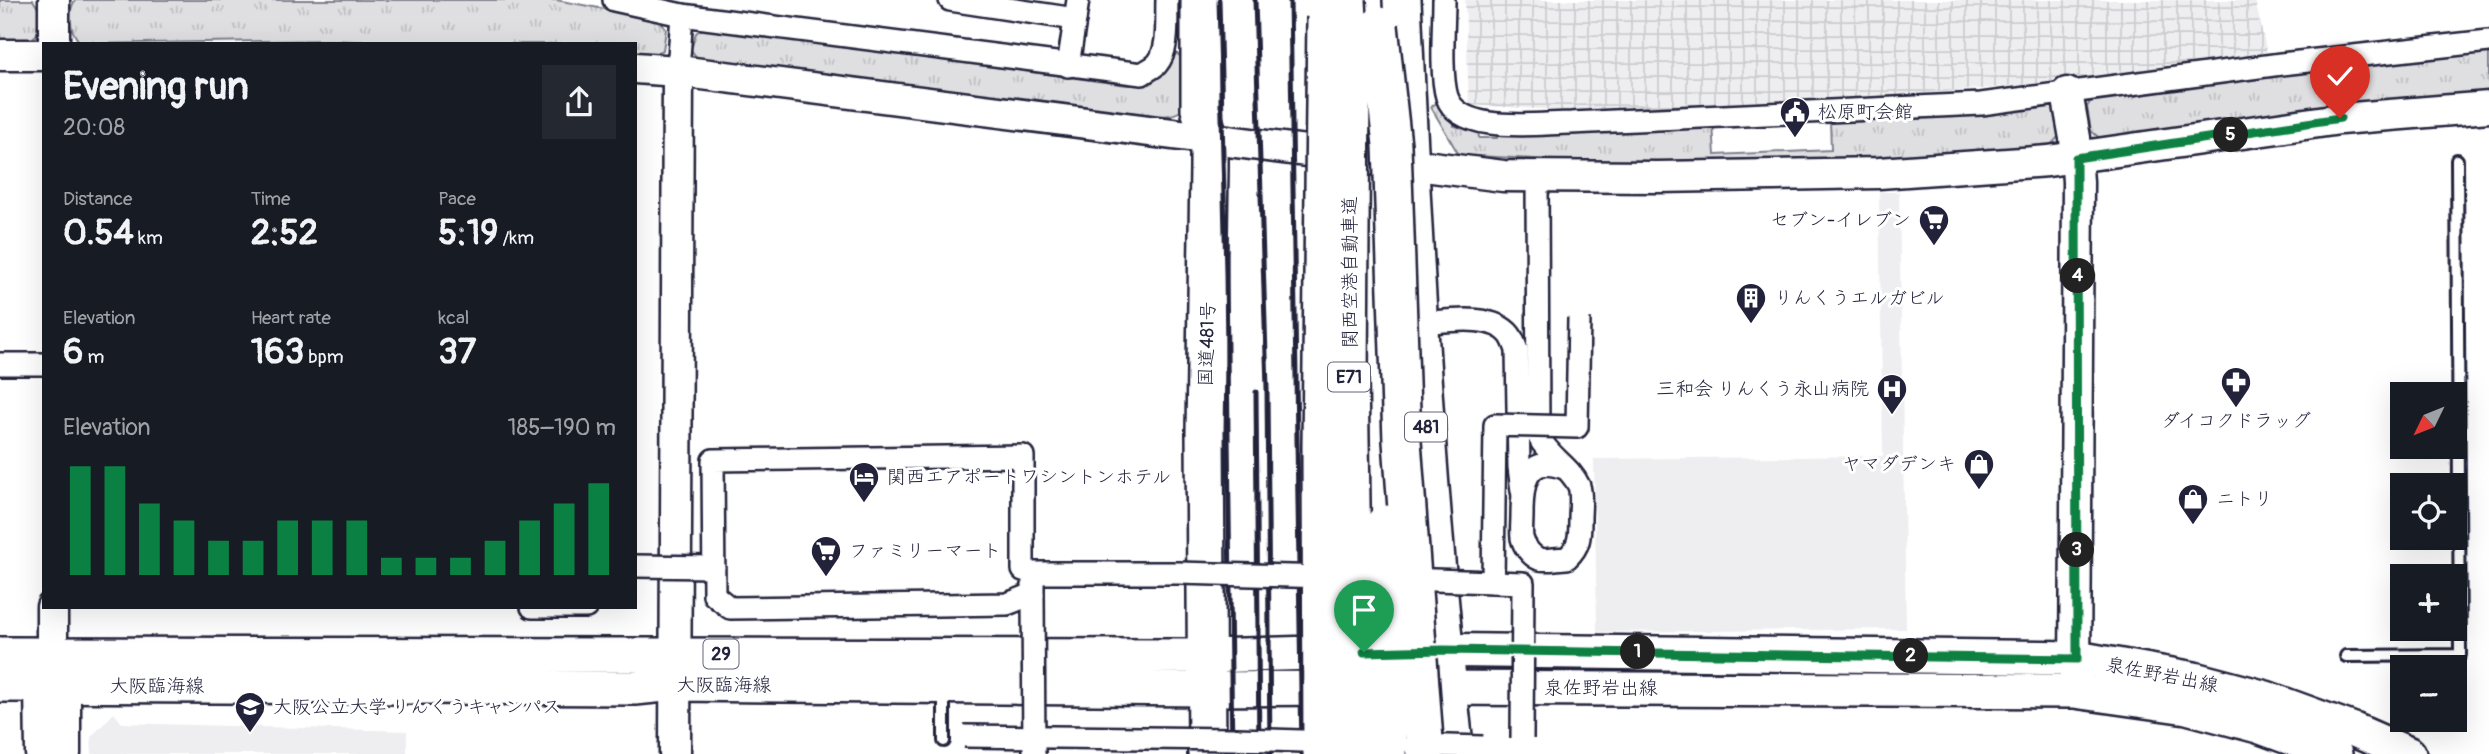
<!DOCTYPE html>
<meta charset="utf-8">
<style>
:root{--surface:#171b24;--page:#242831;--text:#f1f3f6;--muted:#9ea1a6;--accent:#0b8043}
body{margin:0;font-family:Pangolin,"Klee One",sans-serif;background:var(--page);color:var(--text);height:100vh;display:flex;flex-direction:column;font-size:26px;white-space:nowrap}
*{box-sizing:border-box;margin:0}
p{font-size:23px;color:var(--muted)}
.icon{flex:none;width:38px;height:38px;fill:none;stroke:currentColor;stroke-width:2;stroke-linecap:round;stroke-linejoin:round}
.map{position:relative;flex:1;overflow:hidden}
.details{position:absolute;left:42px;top:42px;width:595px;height:567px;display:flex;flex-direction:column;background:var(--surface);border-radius:0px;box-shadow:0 7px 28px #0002}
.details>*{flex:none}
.needle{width:46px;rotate:227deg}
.controls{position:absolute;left:2390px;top:382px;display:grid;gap:14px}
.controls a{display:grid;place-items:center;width:77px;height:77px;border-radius:0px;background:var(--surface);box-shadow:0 7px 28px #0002;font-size:35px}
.pin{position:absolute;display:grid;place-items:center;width:60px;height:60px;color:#fff;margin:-72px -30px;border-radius:50% 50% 50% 0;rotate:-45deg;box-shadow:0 0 7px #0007}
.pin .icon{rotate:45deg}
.km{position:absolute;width:35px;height:35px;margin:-18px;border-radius:50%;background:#222;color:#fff;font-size:19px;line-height:35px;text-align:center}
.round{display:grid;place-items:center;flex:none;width:74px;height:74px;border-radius:0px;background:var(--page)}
.overview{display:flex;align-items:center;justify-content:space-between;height:119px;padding:0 21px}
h1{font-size:38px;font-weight:800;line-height:52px}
.stats{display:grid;grid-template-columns:repeat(3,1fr);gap:10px;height:119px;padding:7px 21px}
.stats div{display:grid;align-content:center}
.stats b{font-size:35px;font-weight:800}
.stats small{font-size:19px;font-weight:400}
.stats p{font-size:19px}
.chart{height:196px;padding:14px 21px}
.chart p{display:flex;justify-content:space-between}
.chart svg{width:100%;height:126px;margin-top:7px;stroke:var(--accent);stroke-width:6}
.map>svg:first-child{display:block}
</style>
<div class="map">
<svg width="2489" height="754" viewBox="0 0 2489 754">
<defs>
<pattern id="industrial-grid" width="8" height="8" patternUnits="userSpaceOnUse" patternTransform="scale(1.75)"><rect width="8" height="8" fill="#eeeef1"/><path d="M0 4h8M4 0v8" fill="none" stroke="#ccccd0"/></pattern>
<pattern id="park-tufts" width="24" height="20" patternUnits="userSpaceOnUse" patternTransform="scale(1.75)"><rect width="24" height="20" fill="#dfdfe2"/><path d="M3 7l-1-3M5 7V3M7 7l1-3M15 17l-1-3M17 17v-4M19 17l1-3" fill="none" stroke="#bfbfc3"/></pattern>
</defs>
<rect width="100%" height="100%" fill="#fff"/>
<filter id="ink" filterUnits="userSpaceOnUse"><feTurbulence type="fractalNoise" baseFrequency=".0143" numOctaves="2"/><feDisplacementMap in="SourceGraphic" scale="14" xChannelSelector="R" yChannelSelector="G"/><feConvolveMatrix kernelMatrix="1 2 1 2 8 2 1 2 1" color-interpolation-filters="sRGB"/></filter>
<g filter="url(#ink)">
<g fill="#eeeef1">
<path d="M1879,192H1899L1906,629L1597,632L1594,459L1883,456Z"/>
<path d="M114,713L122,723L407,731V754H92L91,737Z"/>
</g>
<path fill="url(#industrial-grid)" d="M1465,0H2255L2267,53L2006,87L1845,99L1574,111L1469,105Z"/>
<g fill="url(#park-tufts)" stroke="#80808e" stroke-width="2">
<path d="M0,0H33L39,10L37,34L28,43H0Z"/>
<path d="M75,0H556L658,19L666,29L663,50L653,55L635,53V44H432L328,40L81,44C70,31 66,16 75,0Z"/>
<path d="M705,27L1127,85C1159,86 1162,76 1171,48L1187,63L1185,108C1174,117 1163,116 1150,116L1021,99L986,100L702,64L691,50L696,33Z"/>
<path d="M2489,50V92L2376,100L2101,139L2091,131L2087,107L2093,97L2350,64Z"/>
<path d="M1439,101L1443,110L1454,121V126L1478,131L1479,138H1497L1498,132L1713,124L1715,155L1831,150L1830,120L1968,114L2050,105L2058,113L2060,135L2050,146L1909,157L1683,167L1459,155L1431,107Z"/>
</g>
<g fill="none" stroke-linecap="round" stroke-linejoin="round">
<g stroke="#22223b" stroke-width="16">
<g id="lane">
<path d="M2346,656L2460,655L2457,160"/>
<path d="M944,741V689"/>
</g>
</g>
<g stroke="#22223b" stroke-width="26">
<g id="street">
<path d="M614,0L682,15L1142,74C1146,71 1153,68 1157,64C1170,49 1166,18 1167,0"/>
<path d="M950,0L1075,19"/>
<path d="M1444,0C1444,25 1440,74 1447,97C1460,135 1538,123 1571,123L1981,104L2281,64L2489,41"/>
<path d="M1068,66L1078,0"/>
<path d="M678,71L682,15"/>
<path d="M1537,177L1538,435C1547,456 1570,466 1579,486C1582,495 1580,509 1580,519C1580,536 1580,546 1567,558C1559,558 1547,561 1539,559C1531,556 1524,546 1522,538C1521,531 1522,523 1522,516C1522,488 1524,453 1564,468"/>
<path d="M1419,323C1444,322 1492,312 1510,335C1513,339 1515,345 1517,350L1519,467L1522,491"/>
<path d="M0,364H44"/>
<path d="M532,607H586"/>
</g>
</g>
<g stroke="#22223b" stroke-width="35">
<g id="secondary">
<path d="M54,0V44"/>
<path d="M0,55H44"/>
<path d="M635,68L678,71L1503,176L1658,177L1879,173L2048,161L2340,119L2489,107"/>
<path d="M2067,93L2075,138L2078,182L2075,680"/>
<path d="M56,663L65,686V754"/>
<path d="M41,754L40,685L52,653V607"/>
<path d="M675,754L678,71"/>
</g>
</g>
<g stroke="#22223b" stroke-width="38">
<g id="primary">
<path d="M1416,650L2077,658L2194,679L2266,698L2354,730L2409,754"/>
<path d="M0,654L1206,656L1348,652"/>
<path d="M0,685L635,688L674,684L1206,689L1347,688"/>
<path d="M1422,688L2074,691L2187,707L2258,726L2335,754"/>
</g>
</g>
<g stroke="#22223b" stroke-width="42">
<g id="highway">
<path d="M1200,0V109L1209,139V167L1205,432L1207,754"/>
<path d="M1402,0C1413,252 1427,504 1455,754"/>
</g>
</g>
<use href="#lane" stroke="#fff" stroke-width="10"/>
<use href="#street" stroke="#fff" stroke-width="21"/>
<use href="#secondary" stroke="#fff" stroke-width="30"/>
<use href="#primary" stroke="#fff" stroke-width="33"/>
<use href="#highway" stroke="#fff" stroke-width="37"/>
<g stroke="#22223b" stroke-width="5">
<path d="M1219,0L1226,273L1232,754"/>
<path d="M1255,0L1267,388L1270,754"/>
<path d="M1290,0L1302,754"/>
<path d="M1256,392L1259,754"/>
</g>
<g stroke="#22223b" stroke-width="26" stroke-linecap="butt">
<g id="street-bridge">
<path d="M635,566L714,567"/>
<path d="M1033,573L1023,570V456L713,460L714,595L730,608L1007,604L1033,594V573H1178L1330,577"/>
<path d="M1404,579L1523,583L1522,739"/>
<path d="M1493,582L1495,425L1577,427L1579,318"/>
<path d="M1033,594L1034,754"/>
<path d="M964,736L1236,739L1333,742"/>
<path d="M1414,745L1483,747"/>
</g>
</g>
<g stroke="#22223b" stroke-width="42" stroke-linecap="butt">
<g id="highway-bridge">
<path d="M1347,0L1351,81L1349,377L1355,754"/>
<path d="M1379,26L1392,145L1402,441L1425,754"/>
<path d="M1385,524L1387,754"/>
<path d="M1322,754L1321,446L1326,17"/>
</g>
</g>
<use href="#street-bridge" stroke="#fff" stroke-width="21"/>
<use href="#highway-bridge" stroke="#fff" stroke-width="37"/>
</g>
</g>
<g fill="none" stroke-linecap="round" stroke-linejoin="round" filter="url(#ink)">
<g stroke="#fff" stroke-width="14">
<path id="route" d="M1364,652L1443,650L2077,659L2076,158L2340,118"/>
</g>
<use href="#route" stroke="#0b8043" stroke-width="9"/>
</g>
<defs>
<g id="civic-pin" transform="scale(1.575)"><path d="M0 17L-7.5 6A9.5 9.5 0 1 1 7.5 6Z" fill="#22223b" stroke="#fff"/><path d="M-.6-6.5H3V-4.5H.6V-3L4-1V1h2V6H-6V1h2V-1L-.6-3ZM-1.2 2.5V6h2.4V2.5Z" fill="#fff"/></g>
<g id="supermarket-pin" transform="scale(1.575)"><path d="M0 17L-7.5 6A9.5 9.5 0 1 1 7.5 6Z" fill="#22223b" stroke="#fff"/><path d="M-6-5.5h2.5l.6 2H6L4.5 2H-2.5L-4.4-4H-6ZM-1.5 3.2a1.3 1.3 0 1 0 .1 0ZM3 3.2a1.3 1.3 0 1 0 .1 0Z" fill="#fff"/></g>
<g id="building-pin" transform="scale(1.575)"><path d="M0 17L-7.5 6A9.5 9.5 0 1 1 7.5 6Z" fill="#22223b" stroke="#fff"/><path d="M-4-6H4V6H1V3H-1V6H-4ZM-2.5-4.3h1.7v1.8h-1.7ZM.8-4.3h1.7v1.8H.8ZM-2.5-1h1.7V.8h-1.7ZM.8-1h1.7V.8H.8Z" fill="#fff"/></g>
<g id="pharmacy-pin" transform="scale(1.575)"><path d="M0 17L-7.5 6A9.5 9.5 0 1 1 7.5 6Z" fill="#22223b" stroke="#fff"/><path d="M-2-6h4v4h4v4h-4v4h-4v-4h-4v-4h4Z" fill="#fff"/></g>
<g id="hospital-pin" transform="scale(1.575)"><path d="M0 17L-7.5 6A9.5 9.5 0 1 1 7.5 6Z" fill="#22223b" stroke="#fff"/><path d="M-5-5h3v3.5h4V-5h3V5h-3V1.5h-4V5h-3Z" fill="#fff"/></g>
<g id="shop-pin" transform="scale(1.575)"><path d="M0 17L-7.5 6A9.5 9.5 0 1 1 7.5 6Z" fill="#22223b" stroke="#fff"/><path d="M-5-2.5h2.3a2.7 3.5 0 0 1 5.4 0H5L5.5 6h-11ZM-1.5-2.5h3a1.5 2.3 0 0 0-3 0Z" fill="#fff"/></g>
<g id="hotel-pin" transform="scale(1.575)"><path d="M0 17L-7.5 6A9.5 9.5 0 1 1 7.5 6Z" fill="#22223b" stroke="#fff"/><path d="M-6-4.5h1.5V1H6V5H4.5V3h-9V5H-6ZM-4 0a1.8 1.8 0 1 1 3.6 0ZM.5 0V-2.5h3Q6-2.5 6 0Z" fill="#fff"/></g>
<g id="university-pin" transform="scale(1.575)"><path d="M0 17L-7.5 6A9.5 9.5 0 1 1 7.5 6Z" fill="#22223b" stroke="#fff"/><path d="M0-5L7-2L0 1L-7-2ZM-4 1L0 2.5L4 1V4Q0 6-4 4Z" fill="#fff"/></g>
</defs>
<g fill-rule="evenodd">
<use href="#civic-pin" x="1795" y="112"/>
<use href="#supermarket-pin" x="1934" y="220"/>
<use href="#building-pin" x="1751" y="298"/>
<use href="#pharmacy-pin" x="2236" y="382"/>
<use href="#hospital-pin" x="1892" y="389"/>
<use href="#shop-pin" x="1979" y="464"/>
<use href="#hotel-pin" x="864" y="477"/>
<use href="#shop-pin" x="2193" y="499"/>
<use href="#supermarket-pin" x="826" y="551"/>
<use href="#university-pin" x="250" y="707"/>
</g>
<g text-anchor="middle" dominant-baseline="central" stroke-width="6" stroke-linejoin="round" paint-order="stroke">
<g fill="#fff" stroke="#646476" stroke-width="2">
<rect x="1328" y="362.5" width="42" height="29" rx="5"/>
<rect x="1405" y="412.5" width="42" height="29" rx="5"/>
<rect x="703.5" y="639.5" width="35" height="29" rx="5"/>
</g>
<g font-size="18" font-weight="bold" fill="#22223b">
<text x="1349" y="377">E71</text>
<text x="1426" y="427">481</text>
<text x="721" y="654">29</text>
</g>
<g font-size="19" fill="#22223b" stroke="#fff" text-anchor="start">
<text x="1818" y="112">松原町会館</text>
<text x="1911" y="220" text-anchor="end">セブン-イレブン</text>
<text x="1774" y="298">りんくうエルガビル</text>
<text x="1869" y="389" text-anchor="end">三和会 りんくう永山病院</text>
<text x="2236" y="421" text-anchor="middle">ダイコクドラッグ</text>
<text x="1956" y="464" text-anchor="end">ヤマダデンキ</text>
<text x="887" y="477">関西エアポートワシントンホテル</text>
<text x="2216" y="499">ニトリ</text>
<text x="849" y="551">ファミリーマート</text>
<text x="273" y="707">大阪公立大学 りんくうキャンパス</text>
</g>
<g font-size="19" fill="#22223b" stroke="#fff">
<text transform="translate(1350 272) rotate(-90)">関西空港自動車道</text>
<text transform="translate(1207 344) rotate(-88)">国道481号</text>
<text transform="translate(2162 675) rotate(11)">泉佐野岩出線</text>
<text x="724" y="685">大阪臨海線</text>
<text x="157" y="686">大阪臨海線</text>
<text x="1601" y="688">泉佐野岩出線</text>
</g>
</g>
</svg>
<div class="controls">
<a><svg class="needle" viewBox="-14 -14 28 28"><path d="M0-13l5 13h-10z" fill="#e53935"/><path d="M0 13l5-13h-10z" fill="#9ea1a6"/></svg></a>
<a><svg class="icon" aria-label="locate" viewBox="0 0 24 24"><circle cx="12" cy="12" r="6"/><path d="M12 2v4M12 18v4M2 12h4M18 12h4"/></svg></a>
<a>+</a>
<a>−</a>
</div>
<div class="pin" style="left:1364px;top:652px;background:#1e9e55"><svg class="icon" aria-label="arrive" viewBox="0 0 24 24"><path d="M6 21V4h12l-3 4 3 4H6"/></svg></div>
<div class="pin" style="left:2340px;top:118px;background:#d93025"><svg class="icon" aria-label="check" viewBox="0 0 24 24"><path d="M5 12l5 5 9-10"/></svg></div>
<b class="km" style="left:1638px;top:652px">1</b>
<b class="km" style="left:1911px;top:656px">2</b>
<b class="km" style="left:2077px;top:550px">3</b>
<b class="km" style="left:2078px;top:276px">4</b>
<b class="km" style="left:2231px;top:135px">5</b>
<section class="details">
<div class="overview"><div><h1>Evening run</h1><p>20:08</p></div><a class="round"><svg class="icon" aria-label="share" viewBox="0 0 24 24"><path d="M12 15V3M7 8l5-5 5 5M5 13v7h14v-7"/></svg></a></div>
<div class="stats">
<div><p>Distance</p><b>0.54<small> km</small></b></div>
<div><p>Time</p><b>2:52</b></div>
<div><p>Pace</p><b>5:19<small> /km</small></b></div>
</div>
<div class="stats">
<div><p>Elevation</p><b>6<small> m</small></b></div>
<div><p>Heart rate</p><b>163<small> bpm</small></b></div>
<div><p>kcal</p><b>37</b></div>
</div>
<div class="chart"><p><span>Elevation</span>185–190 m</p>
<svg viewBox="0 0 160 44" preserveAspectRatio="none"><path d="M5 44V6M15 44V6M25 44V19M35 44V25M45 44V32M55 44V32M65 44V25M75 44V25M85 44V25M95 44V38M105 44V38M115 44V38M125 44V32M135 44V25M145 44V19M155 44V12"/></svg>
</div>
</section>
</div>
